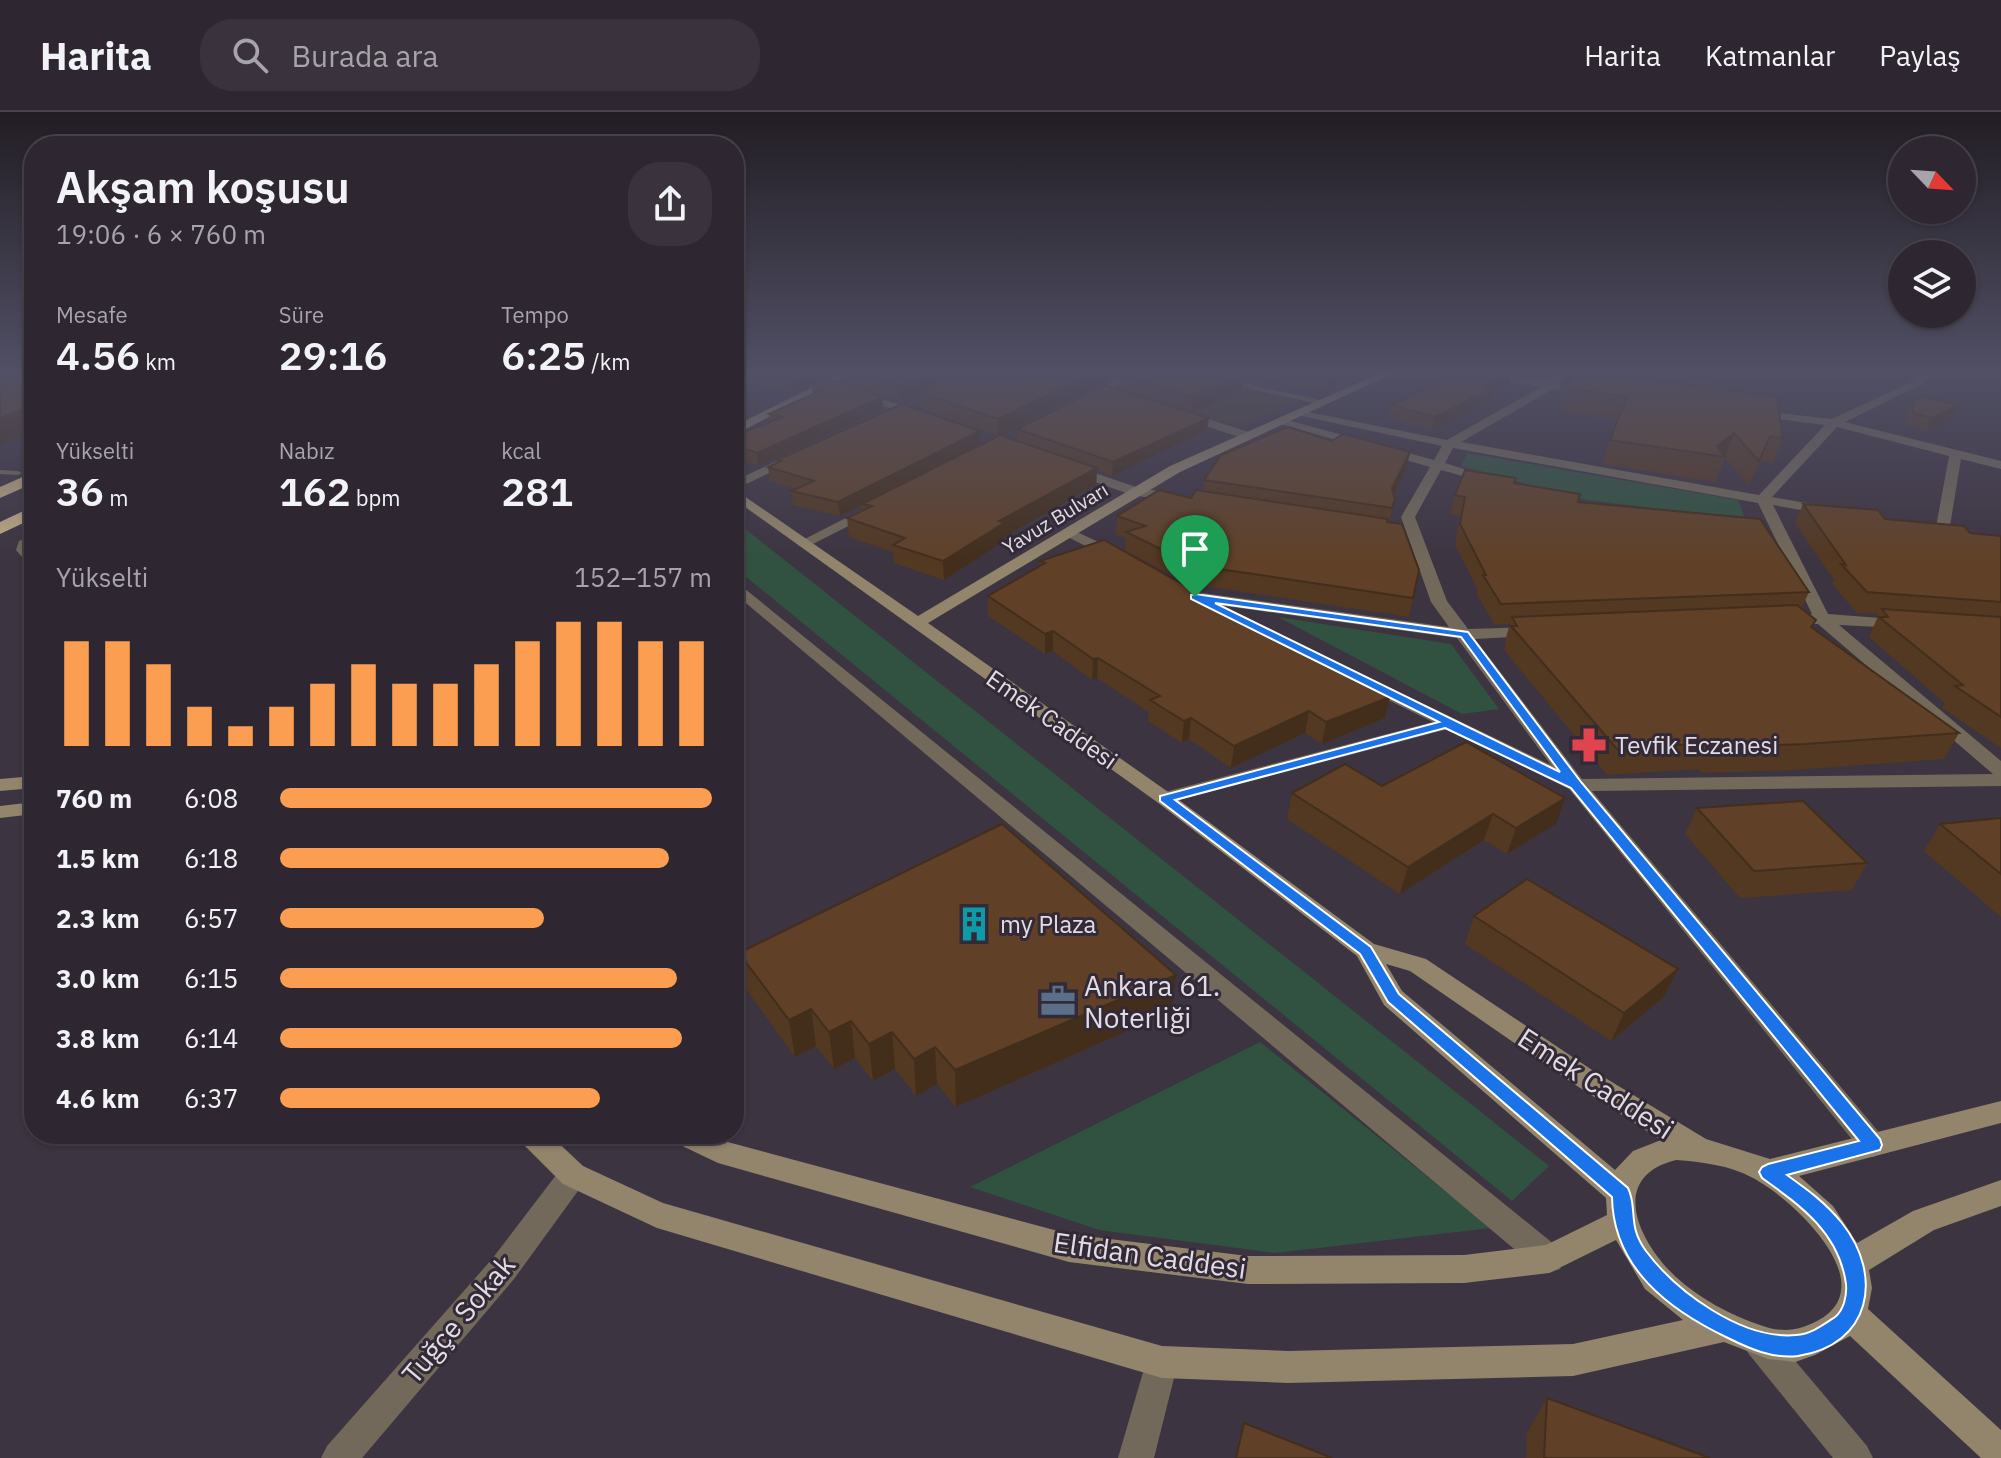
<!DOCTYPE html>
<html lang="tr">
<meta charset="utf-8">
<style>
:root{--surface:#2e2731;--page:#3a333d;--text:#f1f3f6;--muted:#a7a5ab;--line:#49444d;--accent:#fb9e51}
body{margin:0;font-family:"IBM Plex Sans",sans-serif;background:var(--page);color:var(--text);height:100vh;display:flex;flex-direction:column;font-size:30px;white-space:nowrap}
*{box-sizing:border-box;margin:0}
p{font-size:26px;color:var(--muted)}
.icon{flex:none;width:44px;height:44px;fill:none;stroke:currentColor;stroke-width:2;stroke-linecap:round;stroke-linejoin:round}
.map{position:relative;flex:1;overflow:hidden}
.drawer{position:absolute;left:24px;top:24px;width:720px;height:1008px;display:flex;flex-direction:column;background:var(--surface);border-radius:32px;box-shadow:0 2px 6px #0004,0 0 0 2px var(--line)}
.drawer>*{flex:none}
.needle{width:52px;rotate:115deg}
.buttons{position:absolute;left:1888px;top:24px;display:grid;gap:16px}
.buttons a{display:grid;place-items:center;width:88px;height:88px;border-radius:50%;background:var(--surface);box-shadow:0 2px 6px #0004,0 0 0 2px var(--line);font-size:40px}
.pin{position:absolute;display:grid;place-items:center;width:68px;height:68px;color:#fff;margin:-82px -34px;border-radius:50% 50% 50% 0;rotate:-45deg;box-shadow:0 0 8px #0007}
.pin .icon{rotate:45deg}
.round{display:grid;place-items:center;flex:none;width:84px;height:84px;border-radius:32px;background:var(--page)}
.overview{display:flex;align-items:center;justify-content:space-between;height:136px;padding:0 32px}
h1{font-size:44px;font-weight:600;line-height:60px}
.stats{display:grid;grid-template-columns:repeat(3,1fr);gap:12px;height:136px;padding:8px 32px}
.stats div{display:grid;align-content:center}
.stats b{font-size:40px;font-weight:600}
.stats small{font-size:22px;font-weight:400}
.stats p{font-size:22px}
.chart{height:224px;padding:16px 32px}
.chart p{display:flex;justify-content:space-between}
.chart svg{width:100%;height:144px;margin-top:8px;stroke:var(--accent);stroke-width:6}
ul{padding:0 32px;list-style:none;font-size:26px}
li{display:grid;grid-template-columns:128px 96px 1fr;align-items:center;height:60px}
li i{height:20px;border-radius:10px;background:var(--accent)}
header{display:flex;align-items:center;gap:48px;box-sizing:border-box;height:112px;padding:0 40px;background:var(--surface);border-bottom:2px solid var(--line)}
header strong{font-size:38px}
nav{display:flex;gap:44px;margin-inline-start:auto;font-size:28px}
.search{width:560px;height:72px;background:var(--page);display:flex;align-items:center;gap:20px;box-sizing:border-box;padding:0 28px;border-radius:32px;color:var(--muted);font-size:30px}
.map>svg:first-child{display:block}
</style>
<header>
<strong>Harita</strong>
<div class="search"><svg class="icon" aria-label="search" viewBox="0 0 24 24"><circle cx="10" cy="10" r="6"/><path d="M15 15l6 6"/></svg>Burada ara</div>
<nav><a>Harita</a><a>Katmanlar</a><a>Paylaş</a></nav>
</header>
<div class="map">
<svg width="2001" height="1346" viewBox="0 0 2001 1346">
<rect width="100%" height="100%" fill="#3d3441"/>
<path fill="#4a3d2e" d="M1155,260H1168L1299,288L1240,315L1117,279Z"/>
<g fill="#315240">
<path d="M1467,341L1738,388L1745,407L1586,388L1461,354Z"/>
<path d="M734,408L1549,1054L1512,1089L734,455Z"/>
<path d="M1278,505L1451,532L1499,597L1462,602Z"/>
<path d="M1260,930L1491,1116L1275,1141L1099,1118L970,1075Z"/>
</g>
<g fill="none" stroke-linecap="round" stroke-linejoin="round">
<path fill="#72695a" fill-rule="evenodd" d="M0,358L18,359L22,361L18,363L0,362Z"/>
<g fill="#72695a" fill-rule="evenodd">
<path d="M1130,260H1143L1088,289L1078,287Z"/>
<path d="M1173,260H1193L1329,290L1323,293Z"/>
<path d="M1458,260H1483L1549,269L1557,260H1568L1559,271L1561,276L1553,277L1461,330L1759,383L1825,313L1755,304L1749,300L1751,298L1832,307L1918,267L1888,260H1946L1845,310L2001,349V357L1961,347L1949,420L1942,424L1935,420L1949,344L1837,315L1772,385L1834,396V402L1829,403L1773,393L1828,502L1906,508V514L1900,516L1839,513L2001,649V674L1592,679L1883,1025L1887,1033L1883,1041L1873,1045L1863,1041L1569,677L1448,617L1164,692L1154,686L1157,682L1433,610L1268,529L1266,525L1268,521L1274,520L1551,653L1457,526L1195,490L1187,485L1195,480L1449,515L1431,490L1401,405L1430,355L1274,310L1280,306L1434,348L1442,334L1292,302L1298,298L1447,328L1541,275L1463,263ZM1453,336L1758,391L1812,502L1782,505V511L1818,512L1993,662L1582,667L1475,527L1532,524L1538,523L1540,519L1538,515L1468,517L1447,489L1415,405L1441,358L1488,371L1495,367L1445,351Z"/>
<path d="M858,279L923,301L925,303L915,305L854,284V280Z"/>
<path d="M1183,299L1252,321L1254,324L1248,328L1179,305L1177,303Z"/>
<path d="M788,344L798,347L734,378V369Z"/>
<path d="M1074,354L1139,376L1177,382L1184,386L1177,390L1132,383L1069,361V355Z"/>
<path d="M871,393L878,397L876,400L809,434H799L797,431Z"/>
<path d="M1071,417L1119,440L1121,443L1119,446H1109L1066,424L1064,421Z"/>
<path d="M34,422L30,437L34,441V455L29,453L16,438L19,429Z"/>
<path d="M734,468L1560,1137L1564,1147L1560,1157L1549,1161L1538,1157L734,481Z"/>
<path d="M573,1051L583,1054L587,1063L583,1072L514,1167L362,1346H321L327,1334L492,1147L563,1054Z"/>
<path d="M1759,1214L1770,1219L1867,1334L1873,1346H1833L1748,1241L1743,1230L1748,1219Z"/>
<path d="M1162,1234L1174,1239L1178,1250L1154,1346H1118L1146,1250L1150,1239Z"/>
</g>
<g fill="#92856c" fill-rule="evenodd">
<path d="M843,260H856L734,323V314Z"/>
<path d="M1383,260H1396L1180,360L928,511L1171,682L1374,832L1426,847L1592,958L1706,1027L1770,1047L2001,989V1011L1799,1064L1833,1094L1857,1131L1913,1099L2001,1068V1094L1934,1118L1869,1158L1872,1176L1868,1197L2001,1318V1346H1981L1850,1224L1815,1243L1795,1250L1768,1247L1724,1230L1573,1264L1288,1271L1162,1266L657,1116L563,1072L521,1030L517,1022H549L583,1054L663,1091L1162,1234L1288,1239L1573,1232L1683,1208L1645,1177L1616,1128L1549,1161L1464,1171L1248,1172L1069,1150L718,1051L674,1030L670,1022H711L724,1029L1069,1122L1248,1144L1464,1143L1546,1133L1607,1103L1606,1086L1384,893L1357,844L1157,690L734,387V377L918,504L1170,354ZM1386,852L1410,859L1574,972L1661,1028L1633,1039L1615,1058L1402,879ZM1676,1048C1702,1050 1729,1053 1753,1066C1793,1087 1889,1176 1813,1211C1795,1220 1779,1220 1760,1213C1730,1203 1699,1186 1676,1165C1639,1131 1607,1065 1676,1048Z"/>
<path d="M34,664V676L0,679V667Z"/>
<path d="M34,690V702L0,706V694Z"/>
</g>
<g fill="#c1ac85" fill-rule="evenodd">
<path d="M34,360V371L0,386V375Z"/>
<path d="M34,394V406L0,422V410Z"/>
</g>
</g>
<g fill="#533822">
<path d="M734,260H837L795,281L742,267Z"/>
<path d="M840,260H1354L1326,280L1265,267L1257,271L1243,268L1241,278L1192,300L1209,306L1207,318L1112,364L1097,358L1096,373L1004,425V429L944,468L894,451L893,440L849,425L847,406L862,399V393L840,404L793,393L791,379L796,377L770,369L768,355L777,351V348L980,319V332L1017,328V317L1119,277L1120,262L998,324L919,296L918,282L901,290L860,277L882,285L883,297L759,354L734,346V324L770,310L769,302L813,282L812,273L841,270Z"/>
<path d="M1511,260L1508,272L1493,279L1491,288L1432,318L1388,305L1391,293Z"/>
<path d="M1574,260H1712L1706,276L1783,326L1773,351L1760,349L1749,374L1725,346L1715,370L1602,352L1618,308L1560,299L1567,276Z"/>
<path d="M1750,260H1790L1788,265Z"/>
<path d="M1913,288L1959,293L1953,306L1926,319L1907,314V300Z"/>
<path d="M1407,355L1394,382L1395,387L1389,410L1419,458L1409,505L1191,472L1125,439L1126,426L1116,423L1117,404L1191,386L1203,379L1204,368Z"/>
<path d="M1514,371L1578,390L1809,480L1801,497L1812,516L1959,621L1944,647L1793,658L1702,661L1699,657L1607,663L1504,538L1506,531L1505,529L1510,512L1495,513L1477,483L1478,479L1455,432L1460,404L1450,402L1455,383Z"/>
<path d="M1803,392L1970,421L2001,424V636L1942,596L1945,591L1869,525L1879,502L1857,501L1832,472L1834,468L1795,411Z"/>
<path d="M1040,449L1316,547L1390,585L1385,606L1322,632L1305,621L1231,656L1189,627L1182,631L1148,609L1149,600L1097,566L1092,568L1053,539L1045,542L988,504V484L1040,454Z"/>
<path d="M1382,674L1556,712L1507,742L1484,728L1400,782L1287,707L1292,681Z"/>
<path d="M1697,696L1867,751L1852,778L1740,786L1685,722Z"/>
<path d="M2001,706V805L1924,739L1940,712Z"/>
<path d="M1474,804L1678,857L1664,885L1611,929L1465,832Z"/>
<path d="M739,841L1172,899L956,995L937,972L916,984L895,957L873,969L855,946L834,957L816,934L795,945L746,877Z"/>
<path d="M1547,1286L1710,1346H1526L1527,1321Z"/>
</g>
<g fill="#432e1c">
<path d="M0,260H34L0,274Z"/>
<path d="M734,260H742V267L734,269Z"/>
<path d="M804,260H837L795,281L793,265Z"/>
<path d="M932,260H966L918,280V282L901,290L900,274Z"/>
<path d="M1095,260H1124L998,324V307Z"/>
<path d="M1258,260H1266L1265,267L1257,271Z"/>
<path d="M1335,260H1354L1326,280L1329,264Z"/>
<path d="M1511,260L1508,272L1493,279L1491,288L1432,318L1435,305L1483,273Z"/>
<path d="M1243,263L1241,278L1192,301L1193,285Z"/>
<path d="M882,285L883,297L759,354L757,341Z"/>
<path d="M34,293V319L0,333V306Z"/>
<path d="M1959,293L1953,306L1926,319L1932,306Z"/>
<path d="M1209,306L1207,318L1112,364L1113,350Z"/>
<path d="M980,319V332L840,404L838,390Z"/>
<path d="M1734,321L1725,346L1724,347L1725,345L1717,334Z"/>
<path d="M1410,340L1407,355L1389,392L1392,376Z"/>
<path d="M1097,356L1096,373L1004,425V429L944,468L943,449L999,409Z"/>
<path d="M1053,519V539L1045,542V522Z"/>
<path d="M1098,546L1097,566L1092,568L1093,547Z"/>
<path d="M1390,585L1385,606L1322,632L1326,610Z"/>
<path d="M1309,599L1305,621L1231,656L1234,634Z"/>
<path d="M1191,606L1189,627L1182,631L1184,609Z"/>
<path d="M1565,686L1556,712L1507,742L1516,716Z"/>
<path d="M1493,702L1484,728L1400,782L1408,755Z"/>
<path d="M1678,857L1664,885L1611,929L1624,901Z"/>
<path d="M1176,863L1172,899L956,995L955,958Z"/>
<path d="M811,897L816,934L795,945L789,908Z"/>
<path d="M851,909L855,946L834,957L829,920Z"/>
<path d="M892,920L895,957L873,969L869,932Z"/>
<path d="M935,935L937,972L916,984L914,947Z"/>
</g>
<g fill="#604128" stroke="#432e1c" stroke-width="2">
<path d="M24,260H34V293L0,306V267Z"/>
<path d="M772,260H804L793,265Z"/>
<path d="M853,260H932L900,274Z"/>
<path d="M961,260H1095L998,307L918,280Z"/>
<path d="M1124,260H1230L1243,263L1193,285L1120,262Z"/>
<path d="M1306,260H1335L1329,264Z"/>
<path d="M1464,260H1511L1483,273L1494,276L1435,305L1391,293Z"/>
<path d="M1574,260H1583L1777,285L1783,326L1770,324L1759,349L1734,321L1717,334L1725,345L1610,328L1627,285L1567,276Z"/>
<path d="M1599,260H1712L1707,274Z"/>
<path d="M827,266L882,285L757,341L734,333V324L783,305L769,302L825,277L812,273Z"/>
<path d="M1104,273L1209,306L1113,350L1017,317Z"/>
<path d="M1922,284L1959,293L1932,306L1913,301V288Z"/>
<path d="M902,292L980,319L838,390L791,379L814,369L768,355L781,349L777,348Z"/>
<path d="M1288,315L1332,329L1343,322L1410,340L1392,376L1395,387L1392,396L1204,368L1221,343Z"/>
<path d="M1000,323L1097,356L999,409L1004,411L943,449L893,433L905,426L847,406L872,394L862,392Z"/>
<path d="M1465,358L1516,366L1514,371L1580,382L1578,390L1760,407L1809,480L1501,492L1483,463H1486L1460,412L1465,385L1455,383Z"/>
<path d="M1159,378L1191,386L1196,378L1388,407L1387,410L1402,412L1419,458L1413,486L1193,453L1126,420L1146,414L1117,404Z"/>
<path d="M1803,392L1878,398L1885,407L1964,414L1970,421L2001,424V490L1867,480L1841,452L1846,453Z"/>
<path d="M1104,428L1316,547L1320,545L1390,585L1326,610L1309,599L1234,634L1191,606L1184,609L1150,588L1160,584L1098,546L1093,547L1053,519L1045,522L988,484L1045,451L1040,449Z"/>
<path d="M1797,493L1816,508L1811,515L1959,621L1806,632L1714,635L1710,631L1617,637L1511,514H1517L1512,505Z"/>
<path d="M1882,497L2001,505V605L1955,574L1963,573L1879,505H1888Z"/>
<path d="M1466,630L1565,686L1516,716L1493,702L1408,755L1292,681L1345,652L1382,674Z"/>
<path d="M1803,689L1867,751L1754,759L1697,696Z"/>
<path d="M2001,706V762L1940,712Z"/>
<path d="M1002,712L1176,863L955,958L935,935L914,947L892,920L869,932L851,909L829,920L811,897L789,908L739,841Z"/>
<path d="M1527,767L1678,857L1624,901L1474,804Z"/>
<path d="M1547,1286L1710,1346H1544Z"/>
<path d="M1244,1311L1332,1346H1236Z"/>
</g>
<linearGradient id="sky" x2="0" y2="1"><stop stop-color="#221d24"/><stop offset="0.58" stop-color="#515065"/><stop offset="1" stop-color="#515065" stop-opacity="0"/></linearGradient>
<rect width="2001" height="448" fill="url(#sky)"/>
<path fill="#1a73e8" stroke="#fff" stroke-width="2" fill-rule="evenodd" d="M1195,482L1468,520L1581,670L1880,1027L1882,1033L1880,1038L1787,1063C1808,1078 1826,1091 1842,1111C1884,1164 1871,1233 1798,1244C1773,1247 1750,1237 1728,1226C1669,1198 1613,1156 1612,1085L1388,890L1360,842L1160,689V684L1439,610L1191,487V483ZM1215,491L1461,525L1560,660ZM1445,616L1571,676L1859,1029L1768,1052L1762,1055L1759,1060L1762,1066C1801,1094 1839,1121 1846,1172C1847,1183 1844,1198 1835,1205C1823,1213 1811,1222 1796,1223C1742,1228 1677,1180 1646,1139C1627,1114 1638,1096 1628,1076L1399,882L1371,835L1175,688Z"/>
<defs>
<g id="pharmacy-bare" transform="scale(2.76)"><path d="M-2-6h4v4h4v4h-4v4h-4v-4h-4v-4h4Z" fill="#e0444e" stroke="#332a37" stroke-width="2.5" paint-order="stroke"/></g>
<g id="building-bare" transform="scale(2.76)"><path d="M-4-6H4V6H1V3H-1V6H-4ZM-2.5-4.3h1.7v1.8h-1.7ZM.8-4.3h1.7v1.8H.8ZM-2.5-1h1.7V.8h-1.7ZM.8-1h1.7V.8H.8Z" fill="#0f9aa8" stroke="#332a37" stroke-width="2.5" paint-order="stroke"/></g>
<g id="office-bare" transform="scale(2.76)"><path d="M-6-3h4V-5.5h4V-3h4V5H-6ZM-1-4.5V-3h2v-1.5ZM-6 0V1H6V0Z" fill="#5c6f8a" stroke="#332a37" stroke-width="2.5" paint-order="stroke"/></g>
</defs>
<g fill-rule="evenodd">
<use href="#pharmacy-bare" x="1589" y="633"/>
<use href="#building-bare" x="974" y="812"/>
<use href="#office-bare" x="1058" y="889"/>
</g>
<g text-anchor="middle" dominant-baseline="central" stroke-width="6" stroke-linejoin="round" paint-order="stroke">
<g font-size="20" fill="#e2dce4" stroke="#332a37">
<text transform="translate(1055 406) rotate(-31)">Yavuz Bulvarı</text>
</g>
<g font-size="24" fill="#e2dce4" stroke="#332a37">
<text transform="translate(1052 607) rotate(35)">Emek Caddesi</text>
</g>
<g font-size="24" fill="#e2dce4" stroke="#332a37" text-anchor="start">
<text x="1615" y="633">Tevfik Eczanesi</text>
<text x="1000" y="812">my Plaza</text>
</g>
<g font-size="28" fill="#e2dce4" stroke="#332a37" text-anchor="start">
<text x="1084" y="873">Ankara 61.<tspan x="1084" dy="32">Noterliği</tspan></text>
</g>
<g font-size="28" fill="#e2dce4" stroke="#332a37">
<text transform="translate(1596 971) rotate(33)">Emek Caddesi</text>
<text transform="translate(1150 1143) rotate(8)">Elfidan Caddesi</text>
<text transform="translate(458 1207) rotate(-50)">Tuğçe Sokak</text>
</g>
</g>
</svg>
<div class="buttons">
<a><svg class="needle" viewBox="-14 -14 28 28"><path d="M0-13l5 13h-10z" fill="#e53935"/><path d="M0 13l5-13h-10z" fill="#a7a5ab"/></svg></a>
<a><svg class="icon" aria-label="layers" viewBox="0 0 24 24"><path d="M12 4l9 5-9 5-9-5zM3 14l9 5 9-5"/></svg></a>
</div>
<div class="pin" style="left:1195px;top:485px;background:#1e9e55"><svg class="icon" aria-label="arrive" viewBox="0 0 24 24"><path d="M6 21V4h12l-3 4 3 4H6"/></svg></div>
<section class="drawer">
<div class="overview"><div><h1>Akşam koşusu</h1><p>19:06 · 6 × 760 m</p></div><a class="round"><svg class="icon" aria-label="share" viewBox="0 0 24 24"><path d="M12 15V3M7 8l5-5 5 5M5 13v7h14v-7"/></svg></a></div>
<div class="stats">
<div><p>Mesafe</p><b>4.56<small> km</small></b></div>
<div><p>Süre</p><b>29:16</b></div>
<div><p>Tempo</p><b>6:25<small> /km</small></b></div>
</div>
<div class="stats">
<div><p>Yükselti</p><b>36<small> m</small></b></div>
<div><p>Nabız</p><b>162<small> bpm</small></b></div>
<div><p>kcal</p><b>281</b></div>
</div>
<div class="chart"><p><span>Yükselti</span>152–157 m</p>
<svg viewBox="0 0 160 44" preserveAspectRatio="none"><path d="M5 44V12M15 44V12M25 44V19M35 44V32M45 44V38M55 44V32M65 44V25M75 44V19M85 44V25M95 44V25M105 44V19M115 44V12M125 44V6M135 44V6M145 44V12M155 44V12"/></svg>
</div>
<ul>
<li><b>760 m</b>6:08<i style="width:100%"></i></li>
<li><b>1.5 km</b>6:18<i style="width:90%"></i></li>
<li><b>2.3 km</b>6:57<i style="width:61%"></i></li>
<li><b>3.0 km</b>6:15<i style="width:92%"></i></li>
<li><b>3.8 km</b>6:14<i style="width:93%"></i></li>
<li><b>4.6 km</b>6:37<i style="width:74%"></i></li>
</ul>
</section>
</div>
